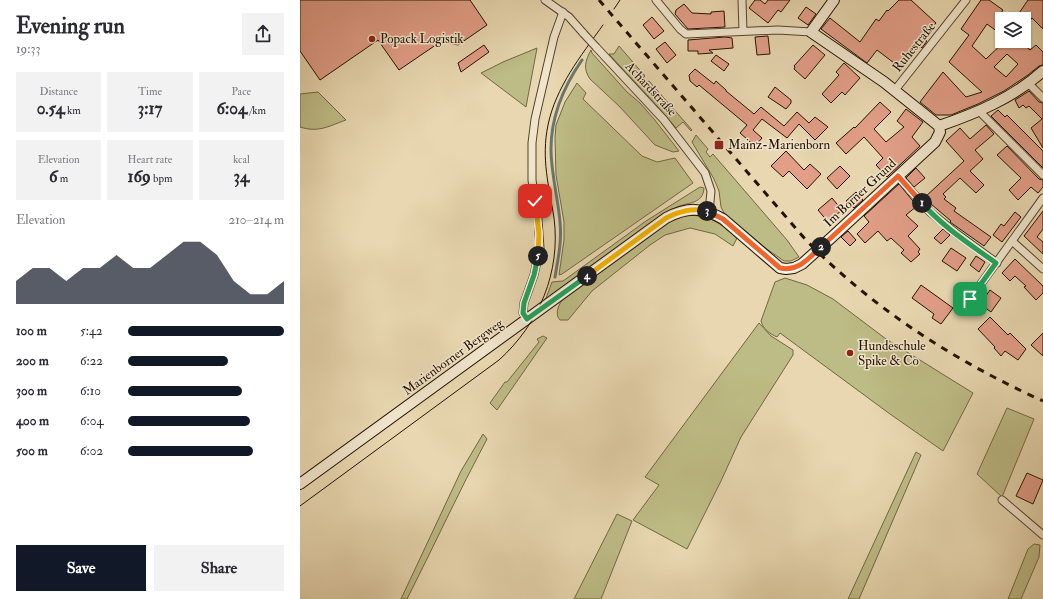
<!DOCTYPE html>
<meta charset="utf-8">
<style>
:root{--surface:#fff;--page:#f2f2f3;--text:#2b2b33;--muted:#7c7c81;--accent:#111827}
body{margin:0;font-family:"IM FELL Double Pica",serif;background:var(--page);color:var(--text);height:100vh;display:flex;flex-direction:column;font-size:15px;white-space:nowrap}
*{box-sizing:border-box;margin:0}
p{font-size:13px;color:var(--muted)}
.icon{flex:none;width:22px;height:22px;fill:none;stroke:currentColor;stroke-width:2;stroke-linecap:round;stroke-linejoin:round}
.map{position:relative;flex:1;overflow:hidden}
.sheet{display:flex;flex-direction:column;background:var(--surface);width:300px}
.sheet>*{flex:none}
.fabs{position:absolute;left:695px;top:12px;display:grid;gap:8px}
.fabs a{display:grid;place-items:center;width:36px;height:36px;border-radius:0px;background:var(--surface);box-shadow:0 1px 3px #0004;font-size:20px}
.pin{position:absolute;display:grid;place-items:center;width:34px;height:34px;color:#fff;margin:-17px;border-radius:8px;box-shadow:0 2px 6px #0006}
.km{position:absolute;width:20px;height:20px;margin:-10px;border-radius:50%;background:#222;color:#fff;font-size:11px;line-height:20px;text-align:center}
.round{display:grid;place-items:center;flex:none;width:42px;height:42px;border-radius:0px;background:var(--page)}
.overview{display:flex;align-items:center;justify-content:space-between;height:68px;padding:0 16px}
h1{font-size:22px;font-weight:800;line-height:30px}
.figures{display:grid;grid-template-columns:repeat(3,1fr);gap:6px;height:68px;padding:4px 16px}
.figures div{display:grid;align-content:center;border-radius:0px;background:var(--page);text-align:center}
.figures b{font-size:17px;font-weight:800}
.figures small{font-size:11px;font-weight:400}
.figures p{font-size:11px}
.chart{height:112px;padding:8px 16px}
.chart p{display:flex;justify-content:space-between}
.chart svg{width:100%;height:72px;margin-top:4px;fill:var(--accent);opacity:.7}
.cta{display:flex;gap:8px;margin-top:auto;padding:8px 16px}
.cta a{flex:1;height:46px;border-radius:0px;background:var(--accent);color:#fff;font-size:16px;font-weight:800;line-height:46px;text-align:center}
.cta a+a{background:var(--page);color:var(--text)}
ul{padding:0 16px;list-style:none;font-size:13px}
li{display:grid;grid-template-columns:64px 48px 1fr;align-items:center;height:30px}
li i{height:10px;border-radius:5px;background:var(--accent)}
main{display:flex;flex:1;min-height:0}
.map>svg:first-child{display:block}
</style>
<main>
<section class="sheet">
<div class="overview"><div><h1>Evening run</h1><p>19:33</p></div><a class="round"><svg class="icon" aria-label="share" viewBox="0 0 24 24"><path d="M12 15V3M7 8l5-5 5 5M5 13v7h14v-7"/></svg></a></div>
<div class="figures">
<div><p>Distance</p><b>0.54<small> km</small></b></div>
<div><p>Time</p><b>3:17</b></div>
<div><p>Pace</p><b>6:04<small> /km</small></b></div>
</div>
<div class="figures">
<div><p>Elevation</p><b>6<small> m</small></b></div>
<div><p>Heart rate</p><b>169<small> bpm</small></b></div>
<div><p>kcal</p><b>34</b></div>
</div>
<div class="chart"><p><span>Elevation</span>210–214 m</p>
<svg viewBox="0 0 160 44" preserveAspectRatio="none"><path d="M0 44V30L10 22L20 22L30 30L40 22L50 22L60 14L70 22L80 22L90 14L100 6L110 6L120 14L130 30L140 38L150 38L160 30V44z"/></svg>
</div>
<ul>
<li><b>100 m</b>5:42<i style="width:100%"></i></li>
<li><b>200 m</b>6:22<i style="width:64%"></i></li>
<li><b>300 m</b>6:10<i style="width:73%"></i></li>
<li><b>400 m</b>6:04<i style="width:78%"></i></li>
<li><b>500 m</b>6:02<i style="width:80%"></i></li>
</ul>
<div class="cta"><a>Save</a><a>Share</a></div>
</section>
<div class="map">
<svg width="743" height="599" viewBox="0 0 743 599">
<rect width="100%" height="100%" fill="#e8d7b0"/>
<filter id="stains"><feTurbulence type="fractalNoise" baseFrequency=".005" numOctaves="4"/><feColorMatrix values="0 0 0 0 .2 0 0 0 0 .09 0 0 0 0 .02 0 0 0 .5 -.17"/></filter>
<radialGradient id="worn" r=".72"><stop offset=".6" stop-color="#630" stop-opacity="0"/><stop offset="1" stop-color="#630" stop-opacity=".3"/></radialGradient>
<g fill="#bebc86" stroke="#716743">
<path d="M319,46L345,76L343,78L346,83L349,81L392,130L391,131L383,122L376,128C355,102 331,79 309,54H314Z"/>
<path d="M237,48L226,107L181,73L203,62Z"/>
<path d="M291,50L292,53L327,92L340,103L354,119L379,151L373,152L355,145L319,106L290,79C283,69 285,61 291,50Z"/>
<path d="M277,83L286,93L283,99L342,156L357,162L375,158L393,183L262,274L259,275L264,240V222L256,175L255,138L256,125L265,102Z"/>
<path d="M18,92L46,120C29,126 19,133 0,127V94Z"/>
<path d="M396,135L408,149L406,152L410,157L413,154L487,240L499,257L491,261H484L451,238L425,215L421,207L419,191L414,179L392,142Z"/>
<path d="M400,187L404,188C403,204 389,202 377,207C372,209 368,212 363,215L245,301L252,282L263,281L346,221Z"/>
<path d="M387,215C412,216 419,222 437,238L433,246L415,234L390,228L365,235L350,245L292,291L268,320H260C254,314 259,304 264,297L364,224L376,219Z"/>
<path d="M485,278L507,285L533,299L586,339L673,393L643,451L590,414L480,333L477,337C470,334 463,329 461,321L475,282Z"/>
<path d="M459,323L471,336L493,350V355L441,437L421,481L387,549L333,520L359,485L345,477Z"/>
<path d="M243,336L247,338L197,410L190,403L205,382H207L239,342L237,339Z"/>
<path d="M707,408L734,419L702,497L677,474Z"/>
<path d="M183,434L187,439C159,491 134,546 107,599H101L161,471Z"/>
<path d="M616,452L621,455L559,599H548Z"/>
<path d="M317,514L332,521L301,599H274Z"/>
<path d="M734,544L740,545L739,557L721,599H708L728,549Z"/>
</g>
<g fill="none" stroke-linecap="round" stroke-linejoin="round">
<path stroke="#6a766c" stroke-width="3" d="M255,277C258,259 262,241 260,222C258,198 251,173 251,149C251,117 264,86 282,60"/>
</g>
<g fill="#e29e87" stroke="#241200" fill-rule="evenodd">
<path d="M0,0H170L187,25L158,45L149,43L146,38L99,70L78,40L20,80L0,51Z"/>
<path d="M455,0H460L465,4L468,0H490L481,12L478,10L468,23L449,8Z"/>
<path d="M599,0H611L636,23L623,38L627,41L622,48L620,46L602,69L577,50L567,63L521,29L530,18L560,42L576,19L579,21L587,10L588,11Z"/>
<path d="M681,0H689L703,10L696,21L702,26V35L687,24L672,46L686,59L705,41H720L730,50L736,45L743,52V65L739,66L728,75L704,91L678,104L651,115H636L620,102L643,72L666,97L682,92L649,62L669,35L661,29ZM707,54L718,64L706,77L694,67Z"/>
<path d="M728,0H743V29L732,18L724,28V19H715Z"/>
<path d="M384,4L392,13L411,14V12L424,11L425,27L388,29L375,14L376,10Z"/>
<path d="M506,7L516,14L508,25L498,18Z"/>
<path d="M352,17L364,31L354,39L343,25Z"/>
<path d="M468,36L470,54L457,55L455,37Z"/>
<path d="M425,37L432,38L433,48L409,50L413,53L398,54V51H388V40Z"/>
<path d="M365,42L376,55L367,63L356,49Z"/>
<path d="M184,45L189,52L161,72L158,63Z"/>
<path d="M513,45L525,55L505,79L494,69L495,67L494,66Z"/>
<path d="M416,55L429,64L424,71L411,61Z"/>
<path d="M544,63L560,78L545,95L542,92L531,103L522,94L539,75L536,72Z"/>
<path d="M395,69L414,84L416,81L426,90V91L454,114L461,107L484,126L497,112L509,123L515,117L528,127L515,140L499,124L487,138L462,119L453,130L462,138L455,146L440,133L447,125L399,85L397,87L390,81L389,75Z"/>
<path d="M475,87L491,100V103L486,109L468,97Z"/>
<path d="M729,91L739,102L743,103V148L731,128L742,119L729,106L726,108L723,105L719,108L715,100Z"/>
<path d="M580,102L591,112L574,129L586,142L604,127L597,121L606,109L623,122L612,137L620,146L587,177L576,165L583,158L564,137L546,154L536,143L554,127L555,128Z"/>
<path d="M698,110L705,117L707,115L743,151V168L691,116Z"/>
<path d="M686,125L694,134L675,150L683,159L670,171L684,185L676,193L660,178L643,194L646,197L644,199L656,208L654,211L691,237L684,246L650,222L651,221L624,198L664,161L646,141L660,128L670,139Z"/>
<path d="M707,146L739,179L743,180V187L738,193L731,187L718,200L709,190L721,178L697,155Z"/>
<path d="M486,151L504,170L510,164L521,174L507,189L489,171L483,177L471,166Z"/>
<path d="M540,166L550,176L537,189L527,178Z"/>
<path d="M616,168L625,178L614,187L606,178Z"/>
<path d="M599,184L617,206L606,215L618,226L608,236L620,249L618,252L620,254L611,262L601,253L604,250L591,238L587,241L578,231L565,243L557,234L569,222L564,216Z"/>
<path d="M556,192L563,200L554,208L546,201Z"/>
<path d="M532,198L542,210L528,222L518,210Z"/>
<path d="M743,211V229L737,237L743,242V254L724,236Z"/>
<path d="M715,212L721,217L702,242L693,235L701,224L704,226Z"/>
<path d="M643,229L650,235L641,244L634,238Z"/>
<path d="M548,231L556,240L550,246L541,237Z"/>
<path d="M651,248L666,258L657,271L642,261Z"/>
<path d="M676,256L685,262L679,272L670,265Z"/>
<path d="M715,259L743,286V293L736,300L724,287L726,286L715,276L710,281L702,273Z"/>
<path d="M621,285L653,308L641,324L632,318L634,314L612,298Z"/>
<path d="M690,290L701,298L691,312L680,304Z"/>
<path d="M690,317L708,335L710,333L726,349L718,360L705,351L701,356L694,348L695,347L678,329Z"/>
<path d="M743,333V356L731,345Z"/>
<path d="M727,473L743,480L733,504L716,496Z"/>
</g>
<g fill="none" stroke-linecap="round" stroke-linejoin="round">
<g stroke="#55432c" stroke-width="9">
<g id="street">
<path d="M245,0L269,17L284,34"/>
<path d="M356,0L380,29L386,34L478,30L511,32"/>
<path d="M442,0L443,31"/>
<path d="M296,47L364,120L405,173L411,191L409,212"/>
<path d="M729,84L743,98"/>
<path d="M595,90L666,0"/>
<path d="M679,111L743,175"/>
<path d="M598,176L630,212L657,234L697,263"/>
<path d="M712,241L743,269"/>
<path d="M670,299L743,198"/>
<path d="M227,319L223,313L224,303L234,275L240,248L238,219L232,180V143L235,119L254,37L263,12"/>
<path d="M702,500L743,535"/>
</g>
</g>
<g stroke="#241200" stroke-width="12">
<g id="secondary">
<path d="M639,126C677,113 713,98 743,71"/>
<path d="M0,484L366,218C387,207 402,207 423,219L480,268L486,269L494,268L502,264L531,238L635,142L640,132L639,126L584,82L511,32L534,0"/>
</g>
</g>
<use href="#street" stroke="#f0e5cc" stroke-width="7"/>
<use href="#secondary" stroke="#f0e5cc" stroke-width="10"/>
<g stroke="#241200" stroke-width="1">
<path d="M314,9L320,0"/>
<path d="M0,506L199,360C239,324 261,272 254,218C249,186 241,159 248,125C256,87 280,57 303,25"/>
</g>
<path stroke="#241200" stroke-width="3" stroke-dasharray="7 7" stroke-linecap="butt" d="M299,0L505,239C573,309 655,361 743,401"/>
<g stroke="#55432c" stroke-width="9" stroke-linecap="butt">
<path id="street-bridge" d="M284,34L296,47"/>
</g>
<use href="#street-bridge" stroke="#f0e5cc" stroke-width="7"/>
</g>
<g fill="none" stroke-linecap="round" stroke-linejoin="round">
<g stroke="#fff" stroke-width="8">
<path id="split-1" d="M622,203C643,227 671,245 696,263L670,299"/>
</g>
<g stroke="#fff" stroke-width="8">
<path id="split-2" d="M521,247L598,176L622,203"/>
</g>
<g stroke="#fff" stroke-width="8">
<path id="split-3" d="M407,211L423,219L480,268C498,272 509,258 521,247"/>
</g>
<g stroke="#fff" stroke-width="8">
<path id="split-4" d="M287,276L366,218C380,211 392,208 407,211"/>
</g>
<g stroke="#fff" stroke-width="8">
<path id="split-5" d="M238,256L234,275L224,303L223,313L227,319L287,276"/>
</g>
<g stroke="#fff" stroke-width="8">
<path id="split-6" d="M235,201L239,234L238,256"/>
</g>
<use href="#split-1" stroke="#22a559" stroke-width="5"/>
<use href="#split-2" stroke="#f0652b" stroke-width="5"/>
<use href="#split-3" stroke="#f0652b" stroke-width="5"/>
<use href="#split-4" stroke="#f5b400" stroke-width="5"/>
<use href="#split-5" stroke="#22a559" stroke-width="5"/>
<use href="#split-6" stroke="#f5b400" stroke-width="5"/>
</g>
<g fill="#8f2418" stroke="#f0e5cc" stroke-width="1.5">
<circle cx="72" cy="39" r="4"/>
<rect x="414" y="140" width="10" height="10" rx="2"/>
<circle cx="550" cy="353" r="4"/>
</g>
<g text-anchor="middle" dominant-baseline="central" stroke-width="3" stroke-linejoin="round" paint-order="stroke">
<g font-size="13" fill="#241200" stroke="#f0e5cc" text-anchor="start">
<text x="80" y="39">Popack Logistik</text>
<text x="428" y="145">Mainz-Marienborn</text>
<text x="558" y="346">Hundeschule<tspan x="558" dy="15">Spike &amp; Co</tspan></text>
</g>
<g font-size="13" fill="#241200" stroke="#f0e5cc">
<text transform="translate(614 47) rotate(-51)">Ruhestraße</text>
<text transform="translate(351 89) rotate(47)">Achardstraße</text>
<text transform="translate(560 193) rotate(-43)">Im Borner Grund</text>
<text transform="translate(153 357) rotate(-36)">Marienborner Bergweg</text>
</g>
</g>
<rect width="100%" height="100%" filter="url(#stains)"/>
<rect width="100%" height="100%" fill="url(#worn)"/>
</svg>
<div class="fabs">
<a><svg class="icon" aria-label="layers" viewBox="0 0 24 24"><path d="M12 4l9 5-9 5-9-5zM3 14l9 5 9-5"/></svg></a>
</div>
<div class="pin" style="left:670px;top:299px;background:#1e9e55"><svg class="icon" aria-label="arrive" viewBox="0 0 24 24"><path d="M6 21V4h12l-3 4 3 4H6"/></svg></div>
<div class="pin" style="left:235px;top:201px;background:#d93025"><svg class="icon" aria-label="check" viewBox="0 0 24 24"><path d="M5 12l5 5 9-10"/></svg></div>
<b class="km" style="left:622px;top:203px">1</b>
<b class="km" style="left:521px;top:247px">2</b>
<b class="km" style="left:407px;top:211px">3</b>
<b class="km" style="left:287px;top:276px">4</b>
<b class="km" style="left:238px;top:256px">5</b>
</div>
</main>
